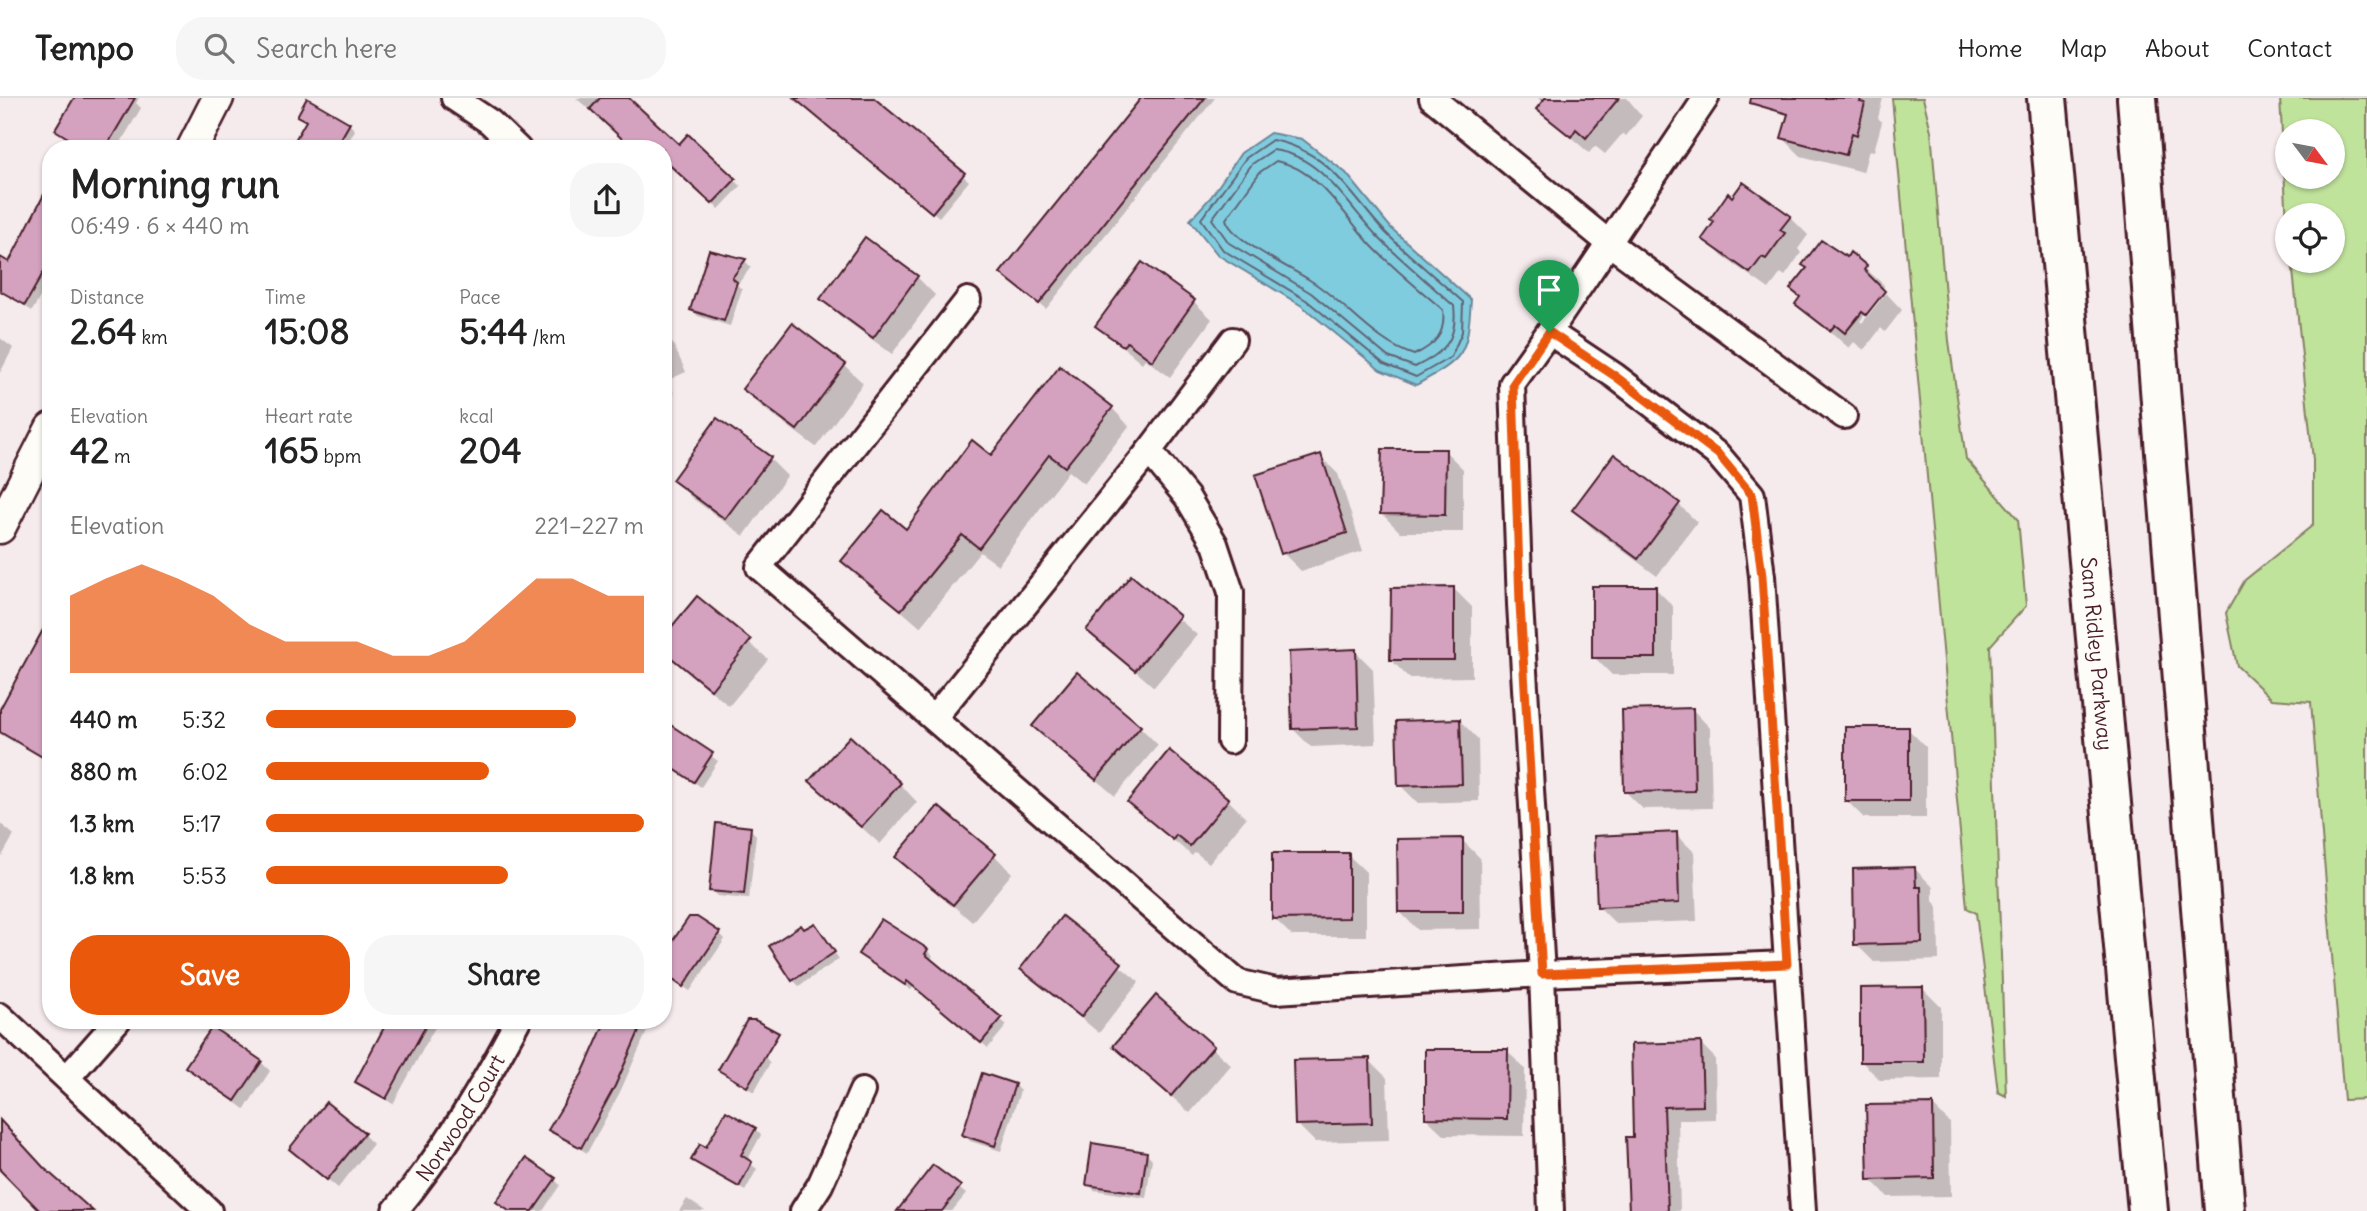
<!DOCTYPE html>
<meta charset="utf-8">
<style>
:root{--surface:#fff;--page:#f6f6f6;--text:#222;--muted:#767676;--line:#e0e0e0;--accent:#ea580c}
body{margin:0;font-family:Delius,sans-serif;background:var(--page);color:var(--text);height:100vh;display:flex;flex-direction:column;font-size:26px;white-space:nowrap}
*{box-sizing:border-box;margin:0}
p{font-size:23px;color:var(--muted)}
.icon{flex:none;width:38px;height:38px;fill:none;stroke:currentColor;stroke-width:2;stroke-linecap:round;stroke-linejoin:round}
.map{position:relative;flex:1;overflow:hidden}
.panel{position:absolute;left:42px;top:42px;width:630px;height:889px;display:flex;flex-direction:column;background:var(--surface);border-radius:28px;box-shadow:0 2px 5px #0004}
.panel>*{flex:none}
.needle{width:46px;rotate:122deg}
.buttons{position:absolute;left:2275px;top:21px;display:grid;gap:14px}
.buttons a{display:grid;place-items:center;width:70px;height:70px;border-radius:50%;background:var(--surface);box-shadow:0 2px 5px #0004;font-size:35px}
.pin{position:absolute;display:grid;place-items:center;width:60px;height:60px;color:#fff;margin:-72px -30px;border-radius:50% 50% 50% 0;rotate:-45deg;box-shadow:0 0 7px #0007}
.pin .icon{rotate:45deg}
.round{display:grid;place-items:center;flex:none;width:74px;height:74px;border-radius:28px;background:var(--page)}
.summary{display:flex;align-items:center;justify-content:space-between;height:119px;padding:0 28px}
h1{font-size:38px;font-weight:700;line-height:52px}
.metrics{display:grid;grid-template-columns:repeat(3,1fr);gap:10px;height:119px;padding:7px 28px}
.metrics div{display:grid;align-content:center}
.metrics b{font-size:35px;font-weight:700}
.metrics small{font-size:19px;font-weight:400}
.metrics p{font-size:19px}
.chart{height:196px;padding:14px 28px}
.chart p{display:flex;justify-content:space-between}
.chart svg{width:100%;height:126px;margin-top:7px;fill:var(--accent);opacity:.7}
.action{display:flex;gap:14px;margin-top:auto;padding:14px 28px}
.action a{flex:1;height:80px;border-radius:28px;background:var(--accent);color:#fff;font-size:28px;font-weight:700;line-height:80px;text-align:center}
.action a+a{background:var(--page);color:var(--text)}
ul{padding:0 28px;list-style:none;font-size:23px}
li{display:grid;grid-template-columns:112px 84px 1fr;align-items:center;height:52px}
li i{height:18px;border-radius:9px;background:var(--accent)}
header{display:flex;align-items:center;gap:42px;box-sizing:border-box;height:98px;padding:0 35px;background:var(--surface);border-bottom:2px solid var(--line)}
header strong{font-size:33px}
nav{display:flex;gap:38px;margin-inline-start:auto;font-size:24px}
.search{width:490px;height:63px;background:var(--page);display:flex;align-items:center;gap:18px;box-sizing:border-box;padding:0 24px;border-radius:28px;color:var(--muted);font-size:26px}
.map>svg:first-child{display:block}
</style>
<header>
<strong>Tempo</strong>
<div class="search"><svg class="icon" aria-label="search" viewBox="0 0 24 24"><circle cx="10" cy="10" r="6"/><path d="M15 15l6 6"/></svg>Search here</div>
<nav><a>Home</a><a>Map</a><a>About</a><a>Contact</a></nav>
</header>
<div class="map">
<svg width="2367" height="1113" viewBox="0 0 2367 1113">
<rect width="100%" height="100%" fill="#f5eaec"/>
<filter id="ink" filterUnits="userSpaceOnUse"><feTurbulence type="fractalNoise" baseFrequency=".0143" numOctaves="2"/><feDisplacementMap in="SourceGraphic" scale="14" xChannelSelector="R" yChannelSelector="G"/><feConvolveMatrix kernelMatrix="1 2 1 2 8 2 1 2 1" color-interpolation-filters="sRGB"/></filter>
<g filter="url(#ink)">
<g fill="#c0e39c" stroke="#858164" stroke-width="2" fill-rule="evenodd">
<path d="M1892,0H1923L1931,33L1949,243L1966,361L2018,421L2026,508L1990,548L2006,998L1998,994L1976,815L1967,810Z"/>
<path d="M2280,0H2367V1001L2344,1002L2311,604L2272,601L2237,568L2226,515L2245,482L2313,427V362L2292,163H2333V117H2287V124ZM2287,33H2333V79H2287Z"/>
</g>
<path fill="#80ccdf" stroke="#6a8797" stroke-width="2" d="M1270,35L1302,41L1346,75L1391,130L1471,202C1467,259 1464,260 1416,287L1380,272L1302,208L1218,157L1190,122L1211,99L1241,55Z"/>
<g fill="#0003">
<path d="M77,0H139L136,5L141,10L117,51H71L74,45L57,32Z"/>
<path d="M576,0H624L679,49L688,39L741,88L719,111L663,59V51H635Z"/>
<path d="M795,0H871L969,83L939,119Z"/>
<path d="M1143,0H1215L1046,211L1002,175Z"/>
<path d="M1538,0H1627L1642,18L1626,38L1623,35L1605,56L1595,48L1589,55L1539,11L1543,5Z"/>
<path d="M1791,0H1883L1878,20L1882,24L1874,53L1869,52L1863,74L1801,58L1783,40Z"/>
<path d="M299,18L349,26L355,32L344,51H292L307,25Z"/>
<path d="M51,86V180L32,213L0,191V161L10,166Z"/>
<path d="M1790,119L1808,137L1798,151L1801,155L1785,178L1781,175L1769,191L1722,158L1705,140Z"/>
<path d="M710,155L745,163L751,169L737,187L742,191L730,228L698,218L692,212Z"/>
<path d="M1850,157L1884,187L1883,193L1860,223L1862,225L1886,195L1902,212L1885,234L1881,230L1864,252L1854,244L1849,250L1798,206Z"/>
<path d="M1142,166L1194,204L1212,221L1170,279L1145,261L1142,265L1098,228Z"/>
<path d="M917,179L935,197L892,256L840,218L822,201Z"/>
<path d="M792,227L845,268L863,285L816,349L762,309L744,291Z"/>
<path d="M663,237L673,246L686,274L668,282L674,296L663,302Z"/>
<path d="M0,240L13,250L0,275Z"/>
<path d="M1112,310L1129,328L1084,386L1068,373L998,467L980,454L920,529L844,463L906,433L992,359Z"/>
<path d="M1445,353L1463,371V434H1400L1382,416Z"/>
<path d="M1320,358L1338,376L1363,453L1301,473L1283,455Z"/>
<path d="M1614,358L1679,407L1697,424L1657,478L1592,430L1574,412Z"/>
<path d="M770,361L787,378L744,438L692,400L674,382Z"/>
<path d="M1132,480L1197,537L1154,589L1088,532Z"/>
<path d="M1655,490L1673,508V577H1612L1594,559Z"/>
<path d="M1454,491L1472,509V579L1409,580L1391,562Z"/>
<path d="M697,500L768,561L729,608L663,552Z"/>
<path d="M1355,553L1373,571L1376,646L1311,649L1293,631Z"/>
<path d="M1693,612L1710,630L1712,710L1643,711L1625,693Z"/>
<path d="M0,614L51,661L49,664L0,636Z"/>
<path d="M1460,623L1478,641L1479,703L1418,705L1400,687Z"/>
<path d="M663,624L718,663L701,689L663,662Z"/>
<path d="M1034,628L1140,629L1158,647L1115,698Z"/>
<path d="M1908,631L1926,649V720H1864L1846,702Z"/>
<path d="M900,686L917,704L880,746L830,701Z"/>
<path d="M1228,702L1246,720L1209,765L1195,754L1192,758L1129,704Z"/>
<path d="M0,725L14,737L2,758L0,756Z"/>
<path d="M750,731L756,737L749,801L717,798L711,792Z"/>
<path d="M1676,736L1694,754L1697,823L1616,826L1598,808Z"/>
<path d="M1462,742L1480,760L1481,831L1418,832L1400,814Z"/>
<path d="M994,757L1012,775L972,824L898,759Z"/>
<path d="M1348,757L1366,774V838H1292L1274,820Z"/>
<path d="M1915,771L1933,789V803L1938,809L1939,862L1874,864L1856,846Z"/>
<path d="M51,819V831L46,826Z"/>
<path d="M1062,820L1139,884L1099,935L1022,871Z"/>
<path d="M815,827L839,861L799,888L793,882L805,833Z"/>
<path d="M719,835L725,841L690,893L663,875V860Z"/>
<path d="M927,852L933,858L930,862L1007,927L988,950L914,888L911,892L860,856Z"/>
<path d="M1923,891L1941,909V981L1880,982L1862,964Z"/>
<path d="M1156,900L1231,967L1190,1015L1115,948Z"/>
<path d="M397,922H439L393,1006L357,984Z"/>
<path d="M608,922H652L620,994L587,1055L551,1032L584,977Z"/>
<path d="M1701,946L1715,960L1716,1021L1678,1022L1680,1113H1630L1635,1041Z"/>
<path d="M1507,953L1525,971L1524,1038L1444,1037L1426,1020Z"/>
<path d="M765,959L770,965L754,994L720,972Z"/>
<path d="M1369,962L1387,980L1389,1042L1315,1044L1297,1026Z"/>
<path d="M261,964L270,973L245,1011L187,969Z"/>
<path d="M1014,987L1020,993L1001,1053L970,1043L964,1037Z"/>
<path d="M1932,1007L1950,1025L1951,1098L1888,1099L1870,1081Z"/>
<path d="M755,1031L761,1037L747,1063L757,1071L745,1093L693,1062L707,1052Z"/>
<path d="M363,1036L373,1046L338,1090L291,1051Z"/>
<path d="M1146,1055L1152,1061L1146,1100L1094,1092L1088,1086Z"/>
<path d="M933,1069L966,1096L952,1113H907Z"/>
<path d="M554,1081L560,1087L543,1113H509L499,1104Z"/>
<path d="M687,1101L705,1113H679Z"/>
</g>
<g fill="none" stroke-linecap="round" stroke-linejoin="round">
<g stroke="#606473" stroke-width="2">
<path d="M1272,42C1330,53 1349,96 1386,135C1410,159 1438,181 1463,204L1462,234L1451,259L1416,279L1384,266L1306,202L1223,152L1201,121L1246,60Z"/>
<path d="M1273,52C1324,58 1348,110 1382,143C1405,165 1430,186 1454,208C1458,242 1444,255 1415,269L1388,259L1311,195L1229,145L1212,121L1252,66Z"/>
<path d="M1276,63C1319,71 1344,117 1371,147C1393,170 1419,191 1443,212C1446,236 1435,247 1414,257C1373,244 1345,203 1308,181C1289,169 1231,142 1226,121L1260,74Z"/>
</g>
</g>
<g fill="#d4a2bf" stroke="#4a1f2b" stroke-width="2">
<path d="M74,0H135L105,51H86L55,32Z"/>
<path d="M307,0L350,25L335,51H290L306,23L297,18Z"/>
<path d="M600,0H629L679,46L688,36L736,81L712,106L663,61V51H633L590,11Z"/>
<path d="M794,0H874L965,75L932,115Z"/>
<path d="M1141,0H1205L1039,206L1000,175Z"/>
<path d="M1545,0H1619L1586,40L1576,31L1571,39L1536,11Z"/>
<path d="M1751,0H1861L1860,4L1865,5L1857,37L1852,35L1846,57L1781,40L1788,16L1750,5Z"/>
<path d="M51,83V161L25,207L0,193V159L9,164Z"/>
<path d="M1743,84L1791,118L1780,132L1785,135L1766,161L1762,159L1750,175L1702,141L1714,124L1710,121L1728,95L1732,99Z"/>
<path d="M865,139L918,178L873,240L820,201Z"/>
<path d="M1821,142L1847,159L1850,154L1867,168L1864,172L1885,193L1866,217L1862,214L1845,235L1835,227L1830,233L1795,206L1800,199L1790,191L1807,170L1802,167Z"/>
<path d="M709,152L746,161L732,180L737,184L724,223L690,212Z"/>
<path d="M1142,164L1195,202L1152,263L1127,244L1123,248L1095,228Z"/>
<path d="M792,225L846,266L797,332L742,291Z"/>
<path d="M1060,268L1113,309L1065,369L1049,357L979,450L962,437L901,512L841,463L883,412L906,431L972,342L991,357Z"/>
<path d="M717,320L771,359L725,421L672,382Z"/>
<path d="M1382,351H1446L1445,417L1380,416Z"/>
<path d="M1321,356L1347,435L1281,456L1255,377Z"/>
<path d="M1614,356L1680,405L1638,461L1572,412Z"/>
<path d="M1131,477L1180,518L1135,573L1086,532Z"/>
<rect x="1592" y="488" width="64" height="72"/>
<path d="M1454,489V562H1390L1391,490Z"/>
<path d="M697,498L751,542L711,592L663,553V539Z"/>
<path d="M51,517V664L0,634V611Z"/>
<path d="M1356,551L1358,629L1292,631L1289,554Z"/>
<path d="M1077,574L1141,628L1096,682L1032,628Z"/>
<path d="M1693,610L1695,693L1624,694L1622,612Z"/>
<path d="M1460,621L1462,686L1398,688L1396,623Z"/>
<path d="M663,622L713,655L694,684L663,664Z"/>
<rect x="1845" y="629" width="64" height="74"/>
<path d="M850,638L901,685L861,729L809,683Z"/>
<path d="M1169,652L1229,701L1190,748L1176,737L1173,742L1127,704Z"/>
<path d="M938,708L996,756L953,807L895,759Z"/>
<path d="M716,725L751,729L744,796L709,793Z"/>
<path d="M1677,734L1679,805L1597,809L1594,738Z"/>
<path d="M1463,740V814H1398L1397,741Z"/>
<path d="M1272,755H1349V820L1272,821Z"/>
<path d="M1915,769L1916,789H1921L1922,845L1854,847L1853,771Z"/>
<path d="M1062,818L1122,865L1081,919L1020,871Z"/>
<path d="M689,819H697L720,834L683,889L663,875V857Z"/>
<path d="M881,821L928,851L925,856L1002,920L981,945L907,883L905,887L858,856Z"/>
<path d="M815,825L835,854L792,883L769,848L801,827L804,831Z"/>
<path d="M1923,889L1924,964H1860V890Z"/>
<path d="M1156,897L1214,948L1171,998L1113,948Z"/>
<path d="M388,922H429L386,1001L355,984Z"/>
<path d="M606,922H644L615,988L581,1050L548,1032L582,976Z"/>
<path d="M747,922H755L779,935L747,989L718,972Z"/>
<path d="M212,929L262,963L235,1003L185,969Z"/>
<path d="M1701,944L1703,1008L1664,1009L1668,1113H1629L1626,1039H1633L1631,946Z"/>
<path d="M1425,951H1508L1507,1021L1425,1020Z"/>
<path d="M1370,960L1372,1025L1295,1027L1293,962Z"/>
<path d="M982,975L1015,986L995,1048L962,1037Z"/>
<path d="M326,1004L365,1035L327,1082L289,1051Z"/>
<path d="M1933,1006L1934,1080L1868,1082L1866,1007Z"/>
<path d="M726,1013L756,1030L741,1057L752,1064L739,1089L691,1062L700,1046L706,1049Z"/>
<path d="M0,1022L44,1070L93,1113H40L0,1072Z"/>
<path d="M1092,1045L1147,1054L1141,1095L1086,1087Z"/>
<path d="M526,1060L556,1080L533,1113H509L496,1104Z"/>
<path d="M933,1067L961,1088L942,1113H897Z"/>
</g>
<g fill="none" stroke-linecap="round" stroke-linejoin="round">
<g stroke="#4a1f2b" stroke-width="30">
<g id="minor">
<path d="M454,0L490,24L518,51"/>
<path d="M1432,0L1609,145L1844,318"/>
<path d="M968,202L759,469L1237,884L1276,893L1542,876L1787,866"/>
<path d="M1549,234L1706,0"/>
<path d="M1149,353L1187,399L1215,446L1231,494L1230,643"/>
<path d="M934,620L1149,353L1233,242"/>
<path d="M0,918L209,1113"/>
<path d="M67,980L118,922"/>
<path id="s1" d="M395,1113C444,1054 482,990 518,922"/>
<path d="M803,1113L820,1087L862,993"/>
<path d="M1551,1113L1542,876L1520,506L1512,286L1549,234L1615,278L1718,357L1752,397L1762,478L1803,1113"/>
</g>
</g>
<g stroke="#4a1f2b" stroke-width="35">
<g id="tertiary">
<path d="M192,51L218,0"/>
<path d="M0,430L51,330"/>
</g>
</g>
<g stroke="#4a1f2b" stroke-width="44">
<g id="primary">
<path id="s2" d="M2047,0L2148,1113"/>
<path d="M2137,0L2225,1113"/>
</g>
</g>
<use href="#minor" stroke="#fdfcf7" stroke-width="24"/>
<use href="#tertiary" stroke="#fdfcf7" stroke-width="30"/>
<use href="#primary" stroke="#fdfcf7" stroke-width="38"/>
</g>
</g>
<g fill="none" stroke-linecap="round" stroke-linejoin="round" filter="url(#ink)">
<g stroke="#fff" stroke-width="14">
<path id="route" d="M1549,234L1615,278L1718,356L1752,397L1762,478L1787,866L1542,876L1520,506L1513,286Z"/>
</g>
<use href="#route" stroke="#ea580c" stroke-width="9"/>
</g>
<g text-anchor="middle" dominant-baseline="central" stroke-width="7" stroke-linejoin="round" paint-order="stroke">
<g font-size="21" fill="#4a1f2b" stroke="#fdfcf7">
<text stroke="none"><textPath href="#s2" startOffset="558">Sam Ridley Parkway</textPath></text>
<text stroke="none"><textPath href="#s1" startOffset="114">Norwood Court</textPath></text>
</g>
</g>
</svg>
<div class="buttons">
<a><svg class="needle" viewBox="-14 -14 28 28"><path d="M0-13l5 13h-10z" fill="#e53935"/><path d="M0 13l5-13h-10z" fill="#767676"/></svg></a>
<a><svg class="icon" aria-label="locate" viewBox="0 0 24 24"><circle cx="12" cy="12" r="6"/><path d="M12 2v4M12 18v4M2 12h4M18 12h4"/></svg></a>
</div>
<div class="pin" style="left:1549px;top:234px;background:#1e9e55"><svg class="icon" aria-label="arrive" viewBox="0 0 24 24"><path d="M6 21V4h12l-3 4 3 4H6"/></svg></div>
<section class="panel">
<div class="summary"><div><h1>Morning run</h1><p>06:49 · 6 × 440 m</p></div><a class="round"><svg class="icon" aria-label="share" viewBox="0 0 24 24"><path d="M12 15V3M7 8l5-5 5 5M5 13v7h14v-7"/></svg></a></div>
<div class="metrics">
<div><p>Distance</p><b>2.64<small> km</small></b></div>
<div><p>Time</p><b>15:08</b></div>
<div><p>Pace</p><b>5:44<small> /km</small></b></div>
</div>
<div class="metrics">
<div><p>Elevation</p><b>42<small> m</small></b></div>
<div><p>Heart rate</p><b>165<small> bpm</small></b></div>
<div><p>kcal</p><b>204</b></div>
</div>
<div class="chart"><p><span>Elevation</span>221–227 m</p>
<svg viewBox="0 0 160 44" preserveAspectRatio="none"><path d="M0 44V17L10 11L20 6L30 11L40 17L50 27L60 33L70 33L80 33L90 38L100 38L110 33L120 22L130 11L140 11L150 17L160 17V44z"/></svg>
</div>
<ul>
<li><b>440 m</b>5:32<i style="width:82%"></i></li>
<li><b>880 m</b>6:02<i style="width:59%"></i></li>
<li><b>1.3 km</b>5:17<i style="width:100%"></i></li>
<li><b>1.8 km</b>5:53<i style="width:64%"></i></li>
</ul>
<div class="action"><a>Save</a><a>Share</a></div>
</section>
</div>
